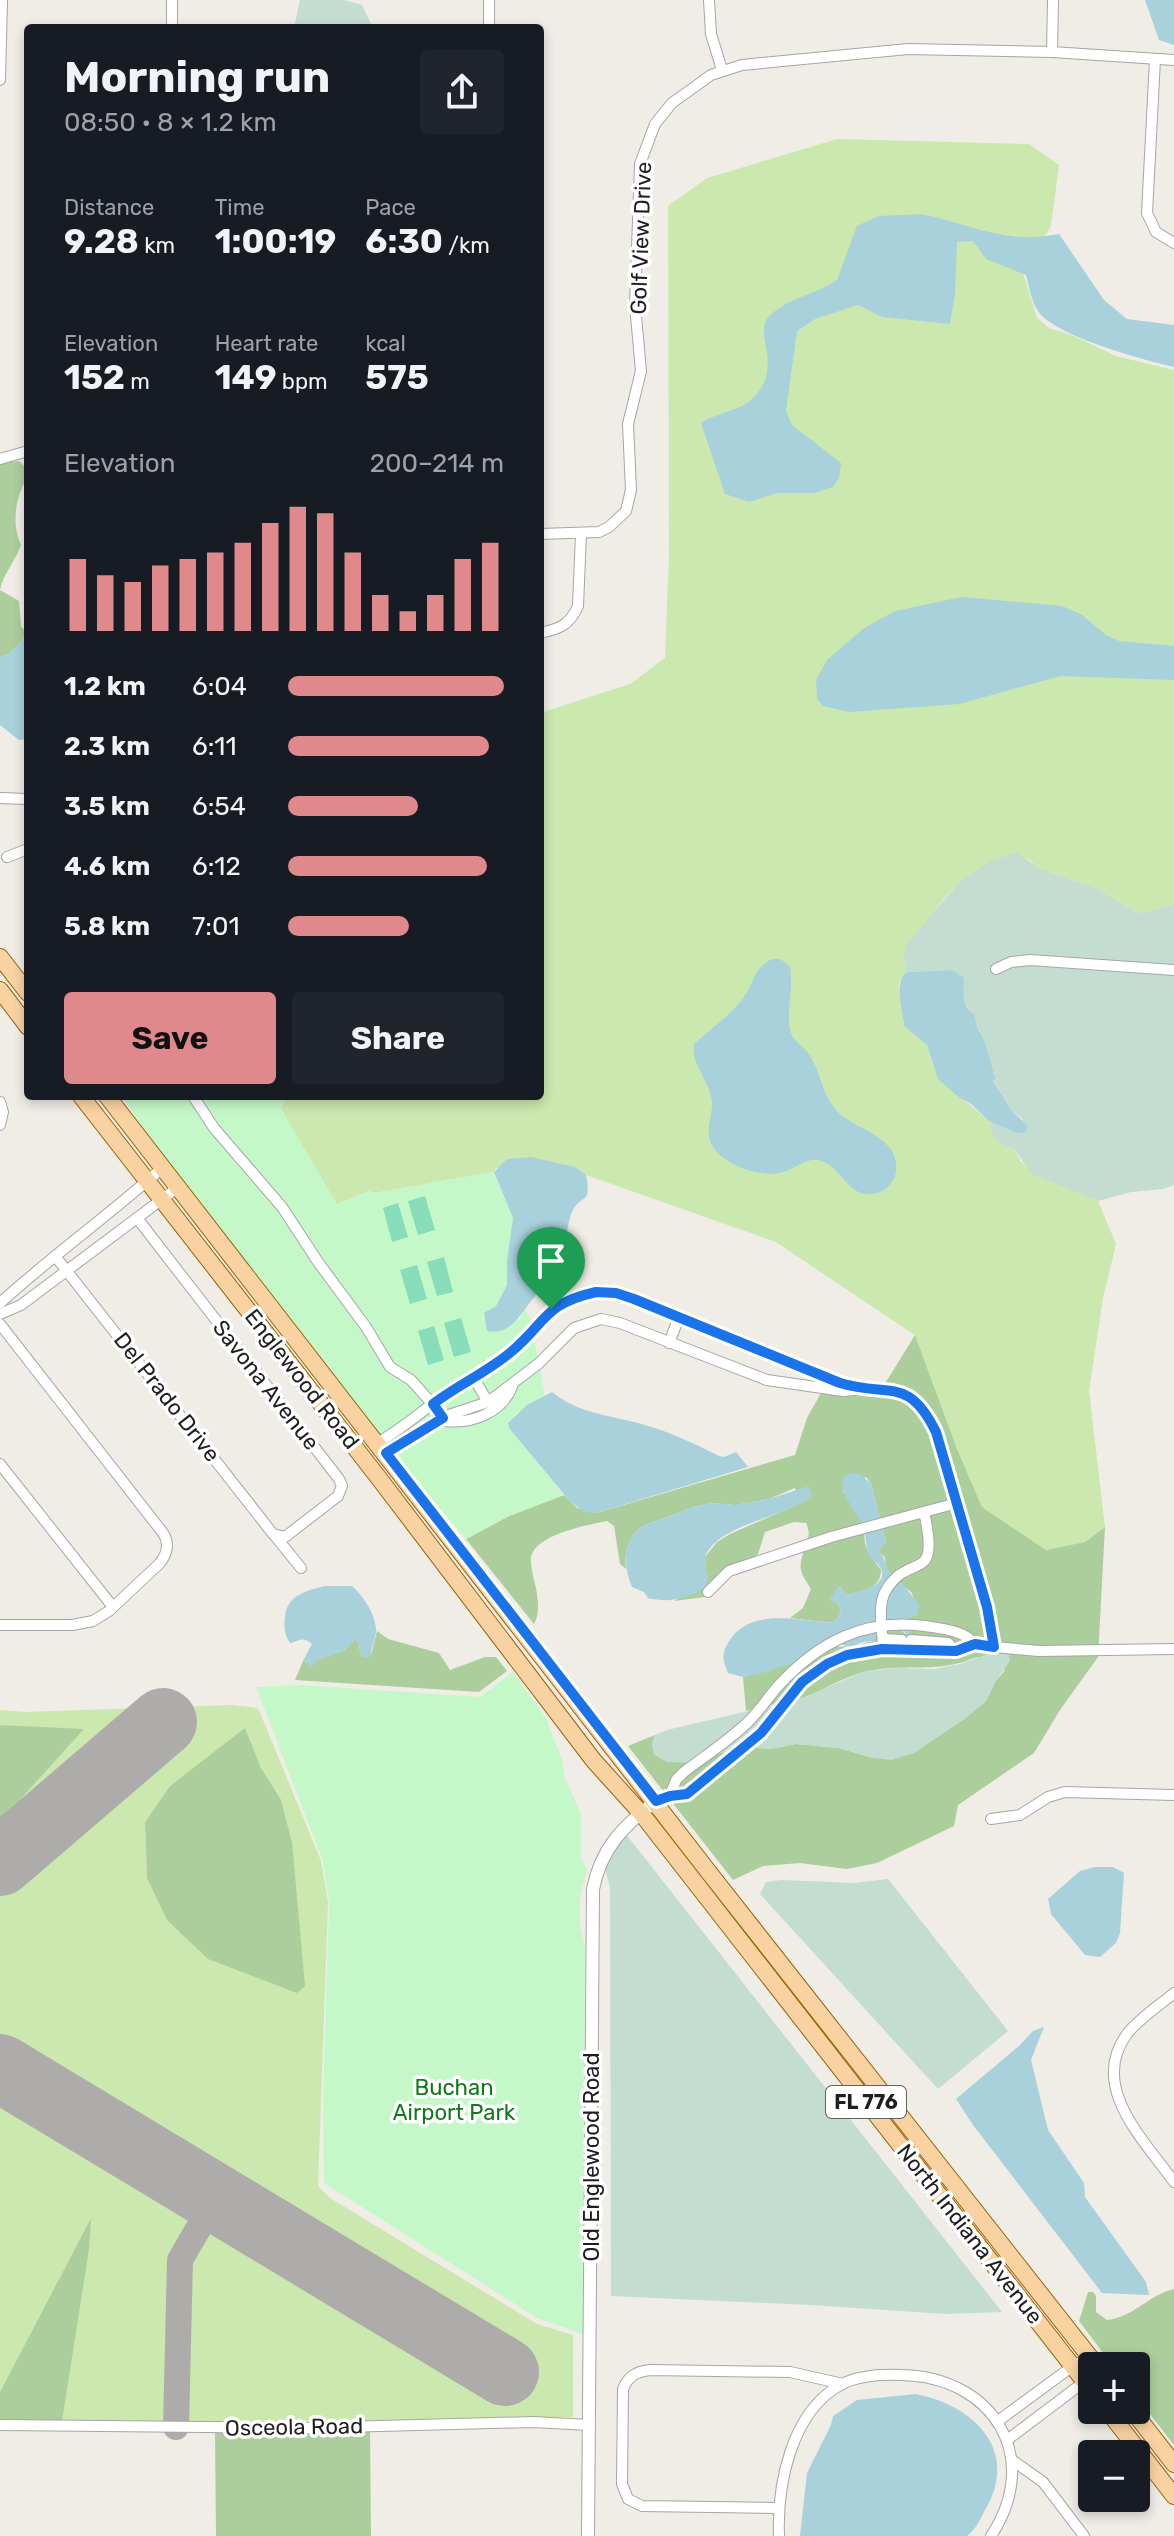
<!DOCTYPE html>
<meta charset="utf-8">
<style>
:root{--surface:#171b24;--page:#20242c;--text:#f1f3f6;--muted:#9ea1a6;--accent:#df898c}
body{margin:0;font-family:Rubik,sans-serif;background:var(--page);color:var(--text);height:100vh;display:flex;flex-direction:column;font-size:30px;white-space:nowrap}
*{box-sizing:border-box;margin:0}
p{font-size:26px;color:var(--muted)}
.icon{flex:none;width:44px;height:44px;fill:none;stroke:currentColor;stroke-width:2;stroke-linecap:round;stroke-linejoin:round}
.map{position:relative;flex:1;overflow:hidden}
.drawer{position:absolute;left:24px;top:24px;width:520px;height:1076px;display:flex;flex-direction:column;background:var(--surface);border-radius:8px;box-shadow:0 4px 12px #0003}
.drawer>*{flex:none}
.buttons{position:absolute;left:1078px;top:2352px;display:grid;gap:16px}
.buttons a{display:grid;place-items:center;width:72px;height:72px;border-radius:8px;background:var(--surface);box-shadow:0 4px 12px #0003;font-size:40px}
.pin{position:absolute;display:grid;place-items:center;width:68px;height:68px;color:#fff;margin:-82px -34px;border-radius:50% 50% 50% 0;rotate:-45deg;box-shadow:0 0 8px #0007}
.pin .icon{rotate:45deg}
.round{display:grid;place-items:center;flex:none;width:84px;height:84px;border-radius:8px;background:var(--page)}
.headline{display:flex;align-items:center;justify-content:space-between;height:136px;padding:0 40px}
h1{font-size:44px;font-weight:700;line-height:60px}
.figures{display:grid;grid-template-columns:repeat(3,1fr);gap:12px;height:136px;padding:8px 40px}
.figures div{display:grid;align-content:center}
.figures b{font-size:34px;font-weight:700}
.figures small{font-size:22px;font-weight:400}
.figures p{font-size:22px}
.chart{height:224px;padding:16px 40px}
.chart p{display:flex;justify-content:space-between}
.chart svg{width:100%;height:144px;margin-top:8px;stroke:var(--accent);stroke-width:6}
.action{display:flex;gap:16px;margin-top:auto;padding:16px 40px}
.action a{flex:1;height:92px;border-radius:8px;background:var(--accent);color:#111;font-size:32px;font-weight:700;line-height:92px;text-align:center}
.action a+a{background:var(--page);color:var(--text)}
ul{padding:0 40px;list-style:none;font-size:26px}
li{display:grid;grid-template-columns:128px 96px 1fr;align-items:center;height:60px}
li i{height:20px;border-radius:10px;background:var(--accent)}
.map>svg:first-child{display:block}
</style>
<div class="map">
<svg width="1174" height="2536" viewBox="0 0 1174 2536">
<rect width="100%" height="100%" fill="#f0ece6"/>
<g fill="#cbe8ae" fill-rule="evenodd">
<path d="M837,139L1029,144L1059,165L1051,226L1023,273L1037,318L1049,328L1074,336L1116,356L1174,370V905L1138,913L1096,888L1041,869L1028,859C1010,863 988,865 972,874C945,888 922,931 903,957L907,972L899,983L904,1026L927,1045L933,1064L950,1088L989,1121L994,1135L1000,1144L1014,1149L1021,1162L1098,1201L1116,1244L1103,1298L1089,1391L1105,1527L1085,1542L1046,1550L982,1507L957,1449L915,1335L776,1242L586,1175L574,1167L496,1168L494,1172L374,1193L369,1191L336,1205L280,1107L286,1101L284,1096H540V713L630,684L665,658L669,554L668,206L707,178Z"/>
<path d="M232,1705L258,1708L321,1861L328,1902L318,2186L330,2198L537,2324L573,2335V2417L450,2418L375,2424L352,2421L62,2422L89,2250L90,2220L0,2392V1822L83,1730L0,1725V1710L25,1712ZM245,1729L261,1768L281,1801L292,1842L147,1878L145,1822L170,1786Z"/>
</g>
<g fill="#abce9c">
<path d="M19,461L28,470C28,479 25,480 22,488C14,506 13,528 21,545C15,562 3,574 0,590L19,601L21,626L26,632C22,643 11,655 0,657V463Z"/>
<path d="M915,1335L957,1449L982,1507L1046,1550L1085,1542L1105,1527L1098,1657L1060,1710L1034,1753L958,1805L954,1826L877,1863L847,1869L800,1863L763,1866L733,1880L628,1746L655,1735L652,1745L713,1755L745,1747L771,1749L796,1744L839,1748L873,1758L914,1753L986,1701L995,1682L1005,1670L977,1657C936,1674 909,1663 868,1671C847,1675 826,1689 805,1697C785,1703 766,1705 746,1711L743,1677L802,1660L809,1650C824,1647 837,1647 852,1646C859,1646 865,1642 873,1641L879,1629L902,1630L905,1634L911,1631L906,1618L917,1615L912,1593L887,1572L885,1558L879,1551L881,1546L886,1543L871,1484L866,1477L843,1491C849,1500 858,1514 863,1524C865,1529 864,1537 865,1543C868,1555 875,1561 881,1570C881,1589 863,1590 847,1595L839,1586L830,1600L838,1603C843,1611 840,1616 833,1623L790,1618L803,1608L811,1589C808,1584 802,1576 801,1570C798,1553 815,1540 806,1523L794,1522L765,1532L758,1554L705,1597L674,1601L707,1581L705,1557L717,1542L730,1534L794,1506L800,1502L795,1488L769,1499L735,1505L711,1503L694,1507L645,1525C628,1535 624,1551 626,1569L620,1564L614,1526L607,1521C588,1525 536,1534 531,1557C530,1566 534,1579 536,1588C538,1600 540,1613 534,1624L466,1539L509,1516L564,1495L577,1508L596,1513L795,1455L807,1418L821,1393L841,1396L878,1395Z"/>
<path d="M377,1631L388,1639L439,1653L450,1670L485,1657H496L507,1671L479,1692L295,1680L304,1659L307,1663L343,1651L355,1639L359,1644L360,1651L371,1655Z"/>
<path d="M0,1725L84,1729L0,1822Z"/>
<path d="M245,1728L261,1768L281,1800L292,1842L305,1986L297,1993L208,1959L167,1920L147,1878L145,1822L170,1786Z"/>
<path d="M91,2218L89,2250L62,2422L0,2421V2392Z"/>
<path d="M1174,2289V2445L1136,2396V2366H1113L1079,2321L1088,2292H1093L1096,2296V2312L1107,2320C1134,2317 1150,2294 1174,2289Z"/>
<path d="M370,2429L371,2536H216L215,2430Z"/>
</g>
<g fill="#c3ddd1">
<path d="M300,0H344L362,5L373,28H294Z"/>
<path d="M1017,853L1041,869L1096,888L1138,913L1174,905V1185L1163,1189L1131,1192L1098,1201L1032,1174L1014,1149L1000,1144L993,1135L989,1121L1016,1133L1023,1119L1012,1111L993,1080L995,1074L990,1068L980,1031L963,999V984L952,970L907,972L903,957L906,945L960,881L990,861Z"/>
<path d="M996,1651H1008L1010,1661L995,1682L986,1701L966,1718L914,1753L892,1760L873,1758L839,1748L796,1744L771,1749L745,1747L713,1755L691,1763L667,1762L654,1755L652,1745L655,1735L667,1730L803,1698L865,1671L899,1668L933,1669L960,1664Z"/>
<path d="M625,1833L1002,2312L945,2314L811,2305L611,2296L610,1888L605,1868Z"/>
<path d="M888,1879L1008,2031L938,2089L760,1894L766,1882L781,1880L854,1883Z"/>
</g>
<g fill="#c5f8c8">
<path d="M122,1096H284L286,1101L280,1107L337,1204L369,1191L374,1193L494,1172L513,1218L507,1260V1285L496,1306L519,1320L525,1309L530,1318L545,1396L515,1414L509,1427L564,1495L509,1516L466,1539L387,1446L172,1173Z"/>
<path d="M513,1672L546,1718L562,1760L565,1778L581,1814V1858L587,1869L580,1897V1926L585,1946L583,2334L537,2318L324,2183L323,2098L329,1903L323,1861L256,1687L300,1685L480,1697Z"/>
</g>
<g fill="#87dcba">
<path d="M425,1196L435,1230L418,1235L408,1201Z"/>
<path d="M398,1203L408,1237L392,1242L383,1208Z"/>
<path d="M444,1257L453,1292L437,1296L427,1262Z"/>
<path d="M417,1265L427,1299L410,1304L400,1270Z"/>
<path d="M461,1318L471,1352L454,1357L444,1323Z"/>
<path d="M434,1326L444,1360L428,1365L418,1331Z"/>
</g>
<g fill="#a8d1dc">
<path d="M1145,0H1174V45L1159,40Z"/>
<path d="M921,214C954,220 986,235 1021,237C1033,238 1047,236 1059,234L1104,300L1127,319L1174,325V367C1144,360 1054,336 1038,311C1031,301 1029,286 1026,275L986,259L973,241L957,242L955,293L950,324L882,317L858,305L815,319L797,331L786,411L792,425L841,463L839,478L833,487L814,493H777L749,502L725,494L701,423C716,413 739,411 752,399C784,370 755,334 767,319C784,298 816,295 837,280L857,226L879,216Z"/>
<path d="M962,597L1062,606L1082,615L1106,635L1119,641L1174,646V680L1061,676L959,704L849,712L823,706L817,699L816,680L827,660L864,628L895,611Z"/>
<path d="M26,632H28V692L25,699L28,707V739L19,740L0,725V657C11,655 22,643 26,632Z"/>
<path d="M773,959H781L790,967C794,987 785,1018 791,1033C795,1043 805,1047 810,1056C821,1073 822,1094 836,1110C854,1131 905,1136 895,1176C892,1184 886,1190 878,1193C849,1201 845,1171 824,1162C807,1154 795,1171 779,1173C758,1177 720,1164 711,1143C705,1130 713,1115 712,1101C710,1081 690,1063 694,1044C711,1028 732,1015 746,994C754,981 756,965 773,959Z"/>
<path d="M952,970L964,978C964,991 960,1006 975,1015C975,1027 983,1035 986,1046C990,1059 991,1067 996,1078L993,1081L1012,1111L1028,1126L1026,1132L1016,1133L989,1121L971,1104L959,1097L938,1079L927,1045L904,1026C903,1009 893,983 907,972Z"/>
<path d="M531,1157L575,1167L586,1175C592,1208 581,1192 572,1212C564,1230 567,1256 563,1275C554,1282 543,1287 536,1295C522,1310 513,1336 487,1331L484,1313L496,1306L507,1285V1260L513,1218L494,1172L507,1159Z"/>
<path d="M552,1392C578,1413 607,1415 638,1423C665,1430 694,1443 719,1456L724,1457L736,1452L748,1467L596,1513C583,1512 577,1508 568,1499L509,1428L508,1423L527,1405Z"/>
<path d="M850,1473L860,1474L871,1484L886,1543L881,1546L879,1551C887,1561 887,1572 896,1582L902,1583L919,1605L917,1615L906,1618L911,1631L909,1636L902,1630L885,1627L873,1641L863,1642L850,1648L841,1644L809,1650L802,1660L762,1673L743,1677L728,1673C723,1660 721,1655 728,1643C749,1606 799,1621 833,1623C840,1616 843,1611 838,1603L829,1600L839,1586L847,1595C859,1591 891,1586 880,1567C876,1561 871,1560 868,1553C865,1544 867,1530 861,1522C855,1512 839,1490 843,1478Z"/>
<path d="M809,1486L812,1496C787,1517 717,1524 705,1557L707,1581L705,1588C686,1599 669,1603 648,1598L644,1592L632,1587C623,1564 621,1539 645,1525L694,1507L711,1503L735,1505L769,1499Z"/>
<path d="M325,1586H352C364,1597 374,1612 376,1628C377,1636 371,1646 371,1655L366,1658L361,1656L359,1644L355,1639L343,1651L316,1661L311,1667L304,1659L312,1644C303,1635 297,1642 290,1643C284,1634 284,1627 285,1617C287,1595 306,1591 325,1586Z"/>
<path d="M1095,1867H1113L1124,1873L1120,1933L1116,1943L1100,1957L1085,1955L1051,1914L1048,1899L1080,1871Z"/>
<path d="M1044,2027L1031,2060L1048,2130L1084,2183L1085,2197L1146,2282L1149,2295L1102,2293L973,2125L956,2099L1019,2046L1033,2031Z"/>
<path d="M916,2394C975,2406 1020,2451 985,2510C980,2520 976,2529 967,2536H800L807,2473L831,2425L833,2416L857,2400Z"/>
</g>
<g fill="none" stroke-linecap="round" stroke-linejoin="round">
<path stroke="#aeacaa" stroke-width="26" d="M176,2427L180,2260L216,2198"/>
<g stroke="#aeacaa" stroke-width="68">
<path d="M0,1862L163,1722"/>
<path d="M0,2068L505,2372"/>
</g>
<g stroke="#a6a6a6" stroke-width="12">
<g id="minor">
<path d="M709,0L711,34L722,70"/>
<path d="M172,28V0"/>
<path d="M489,28V0"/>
<path d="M1052,52L1053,0"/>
<path d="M1155,59L1147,213L1156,232L1174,243"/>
<path d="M0,80L2,0"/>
<path d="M0,459L28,451"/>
<path d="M540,534L599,532L609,527L626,511L631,490L628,424L641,371L635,305L640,164L655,124L672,103L711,75L742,65L908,49L1052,52L1174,60"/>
<path d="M540,633C559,629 570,625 578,606L581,534"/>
<path d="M0,798L28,799"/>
<path d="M7,857L28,849"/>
<path d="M996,969L1011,962L1030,960L1174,970"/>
<path d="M193,1096L214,1128L282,1207L318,1262L366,1327L390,1367L411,1380L436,1408"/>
<path d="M0,1102L3,1112L0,1125"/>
<path d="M55,1256L273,1534L285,1537L338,1496L342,1486L339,1479L137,1218"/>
<path d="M0,1303C52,1256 109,1215 162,1168"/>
<path d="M0,1314L21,1305L177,1188"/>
<path d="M0,1324L163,1533C170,1543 167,1554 160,1563L109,1611L93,1621L72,1625H0"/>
<path d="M669,1343L679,1317"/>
<path d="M473,1377L488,1402"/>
<path d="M446,1421C473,1424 502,1412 512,1387"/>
<path d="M377,1443C404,1428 427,1407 452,1389C471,1377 492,1367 510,1353C532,1335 545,1306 574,1297C595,1290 614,1293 634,1299L853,1387"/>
<path d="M386,1453L437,1419L488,1402L538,1364L574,1328L601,1319L620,1323L767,1380L843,1391L878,1388L900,1391L913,1398L927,1413L936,1432L987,1607L994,1647L1039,1651L1174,1649"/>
<path d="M0,1464L113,1607"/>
<path d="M275,1536L301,1568"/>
<path d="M708,1592L729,1571L831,1537L957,1503"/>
<path d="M883,1639L902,1640"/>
<path d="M911,1640L948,1643L956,1651"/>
<path d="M883,1649C883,1631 877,1608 885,1592C909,1549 941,1588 924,1512"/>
<path d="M656,1801L670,1796L687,1794L761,1733L802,1682L827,1664L847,1655L882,1649L961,1651L975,1644C963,1630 943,1629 925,1626C865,1618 819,1642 779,1685C768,1697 759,1712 747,1723C728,1741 705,1756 684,1772L676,1780L670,1796"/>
<path d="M991,1819L1020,1815L1048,1797L1065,1792L1174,1795"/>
<path d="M1174,1993C1159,2006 1139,2018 1127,2034C1088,2087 1145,2141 1174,2182"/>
<path d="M998,2421L1077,2363"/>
<path d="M0,2425L305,2428L533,2422L589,2425"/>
<path d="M1007,2440L1092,2376"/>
<path d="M1012,2460L1043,2482L1084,2536"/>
<path d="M778,2508L642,2506L628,2499L622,2484L623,2389C629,2375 636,2372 650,2370L790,2372L843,2384"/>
<path d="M779,2536C777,2485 791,2411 842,2384C860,2375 882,2374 902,2375C993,2377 1043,2457 991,2536"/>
</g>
</g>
<g stroke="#a6a6a6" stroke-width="14">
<path id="tertiary" d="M588,2536L593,1889C601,1848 624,1825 656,1801"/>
</g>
<g stroke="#966305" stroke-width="18">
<g id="primary">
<path d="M0,957L28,993"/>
<path d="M0,990L28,1027"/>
<path d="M81,1096L378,1477L594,1761L641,1813L1092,2391"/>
<path d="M107,1096L711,1875L1097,2366"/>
<path d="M1107,2410L1174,2496"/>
<path d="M1132,2410L1174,2464"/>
</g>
</g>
<use href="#minor" stroke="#fff" stroke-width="10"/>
<use href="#tertiary" stroke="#fff" stroke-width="12"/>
<use href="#primary" stroke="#f9d2a2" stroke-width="16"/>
</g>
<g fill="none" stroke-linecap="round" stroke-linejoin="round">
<g stroke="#fff" stroke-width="16">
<path id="route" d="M596,1292L616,1293L634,1299L840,1383C889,1398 908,1375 936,1432L987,1607L994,1647L975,1644L956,1651L882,1649L847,1655L827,1664L802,1682L761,1733L687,1794L670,1796L656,1801L386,1453L443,1418L433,1404C458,1385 487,1372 511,1352C547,1322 543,1304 596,1292Z"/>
</g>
<use href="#route" stroke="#1a73e8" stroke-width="10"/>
</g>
<g text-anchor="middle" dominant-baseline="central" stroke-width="7" stroke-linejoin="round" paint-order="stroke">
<rect fill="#fff" stroke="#626262" stroke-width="2" x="826" y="2086" width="80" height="32" rx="6"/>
<g font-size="20" font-weight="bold" fill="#1f1f1f">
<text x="866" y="2102">FL 776</text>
</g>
<g font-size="22" fill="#1f1f1f" stroke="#fff">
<text transform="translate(641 238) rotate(-88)">Golf View Drive</text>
<text transform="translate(302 1379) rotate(52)">Englewood Road</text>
<text transform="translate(266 1385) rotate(52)">Savona Avenue</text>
<text transform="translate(167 1397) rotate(52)">Del Prado Drive</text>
<text transform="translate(591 2157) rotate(-90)">Old Englewood Road</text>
<text transform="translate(970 2234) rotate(52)">North Indiana Avenue</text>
<text transform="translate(294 2427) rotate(-1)">Osceola Road</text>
</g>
<g font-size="22" fill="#0f7b17" stroke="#fff">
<text x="454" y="2087">Buchan<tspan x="454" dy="25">Airport Park</tspan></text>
</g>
</g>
</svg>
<div class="buttons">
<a>+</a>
<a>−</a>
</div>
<div class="pin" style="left:551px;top:1309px;background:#1e9e55"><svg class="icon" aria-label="arrive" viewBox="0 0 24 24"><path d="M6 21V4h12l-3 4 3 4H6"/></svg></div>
<section class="drawer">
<div class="headline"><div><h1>Morning run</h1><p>08:50 · 8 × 1.2 km</p></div><a class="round"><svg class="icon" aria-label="share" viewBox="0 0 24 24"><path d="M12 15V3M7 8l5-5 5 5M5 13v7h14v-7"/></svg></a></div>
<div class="figures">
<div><p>Distance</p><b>9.28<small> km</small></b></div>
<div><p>Time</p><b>1:00:19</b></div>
<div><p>Pace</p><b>6:30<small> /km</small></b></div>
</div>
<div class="figures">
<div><p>Elevation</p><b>152<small> m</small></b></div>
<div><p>Heart rate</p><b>149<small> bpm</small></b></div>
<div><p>kcal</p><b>575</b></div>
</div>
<div class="chart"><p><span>Elevation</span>200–214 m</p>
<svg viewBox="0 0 160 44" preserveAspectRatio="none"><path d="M5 44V22M15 44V27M25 44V29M35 44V24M45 44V22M55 44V20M65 44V17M75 44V11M85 44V6M95 44V8M105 44V20M115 44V33M125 44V38M135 44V33M145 44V22M155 44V17"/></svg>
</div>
<ul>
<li><b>1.2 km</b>6:04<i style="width:100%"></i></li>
<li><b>2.3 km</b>6:11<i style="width:93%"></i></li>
<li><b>3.5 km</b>6:54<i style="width:60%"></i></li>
<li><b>4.6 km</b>6:12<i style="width:92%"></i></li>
<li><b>5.8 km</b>7:01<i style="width:56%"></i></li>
</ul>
<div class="action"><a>Save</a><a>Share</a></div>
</section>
</div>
